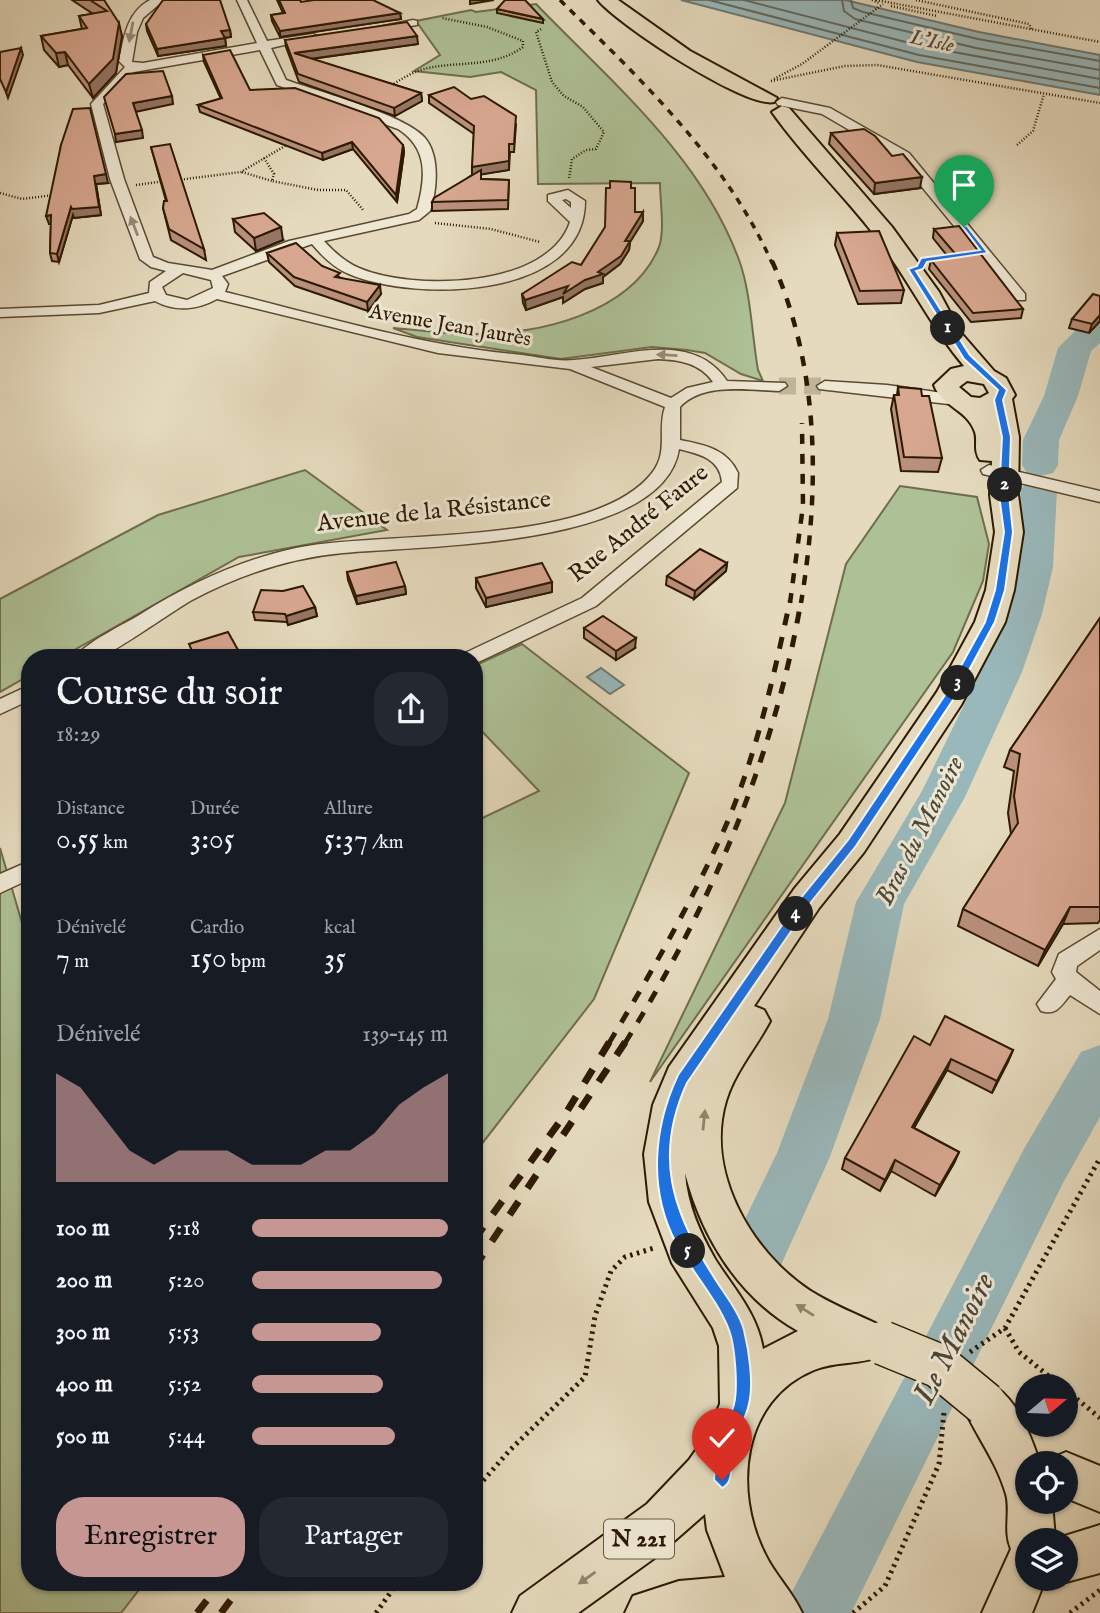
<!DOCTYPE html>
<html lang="fr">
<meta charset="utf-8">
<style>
:root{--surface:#171b24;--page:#242831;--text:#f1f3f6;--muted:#9ea1a6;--accent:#c59692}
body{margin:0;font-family:"IM FELL English",serif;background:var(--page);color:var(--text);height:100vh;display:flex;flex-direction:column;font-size:26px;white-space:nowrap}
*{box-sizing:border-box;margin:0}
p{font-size:23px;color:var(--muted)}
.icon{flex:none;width:38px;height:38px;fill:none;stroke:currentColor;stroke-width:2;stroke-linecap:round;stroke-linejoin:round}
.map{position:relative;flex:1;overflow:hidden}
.sheet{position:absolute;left:21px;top:649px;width:462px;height:942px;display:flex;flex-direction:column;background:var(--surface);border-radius:28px;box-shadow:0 2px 5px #0004}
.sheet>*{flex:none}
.needle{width:46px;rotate:71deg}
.fabs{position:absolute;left:1015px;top:1374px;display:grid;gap:14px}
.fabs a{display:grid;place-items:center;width:63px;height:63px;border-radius:50%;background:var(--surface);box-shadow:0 2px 5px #0004;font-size:35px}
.pin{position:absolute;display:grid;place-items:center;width:60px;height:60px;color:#fff;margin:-72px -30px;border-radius:50% 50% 50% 0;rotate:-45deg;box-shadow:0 0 7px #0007}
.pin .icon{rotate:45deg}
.km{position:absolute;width:35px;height:35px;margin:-18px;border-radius:50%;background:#222;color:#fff;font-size:19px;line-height:35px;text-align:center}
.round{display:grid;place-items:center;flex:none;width:74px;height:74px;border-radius:28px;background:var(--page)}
.head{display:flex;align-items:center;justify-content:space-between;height:119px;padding:0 35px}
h1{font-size:38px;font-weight:600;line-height:52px}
.metrics{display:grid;grid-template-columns:repeat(3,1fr);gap:10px;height:119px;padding:7px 35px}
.metrics div{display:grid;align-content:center}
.metrics b{font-size:30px;font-weight:600}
.metrics small{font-size:19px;font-weight:400}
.metrics p{font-size:19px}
.chart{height:196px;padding:14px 35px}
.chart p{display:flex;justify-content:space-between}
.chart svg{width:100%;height:126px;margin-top:7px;fill:var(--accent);opacity:.7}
.primary-button{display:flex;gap:14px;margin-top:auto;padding:14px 35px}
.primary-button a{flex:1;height:80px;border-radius:28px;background:var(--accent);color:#111;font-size:28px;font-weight:600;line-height:80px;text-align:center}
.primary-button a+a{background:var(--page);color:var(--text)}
ul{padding:0 35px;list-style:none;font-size:23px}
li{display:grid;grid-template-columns:112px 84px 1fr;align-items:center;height:52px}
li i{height:18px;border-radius:9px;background:var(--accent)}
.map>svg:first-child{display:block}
</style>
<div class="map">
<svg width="1100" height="1613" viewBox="0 0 1100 1613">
<rect width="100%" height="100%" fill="#e5dabd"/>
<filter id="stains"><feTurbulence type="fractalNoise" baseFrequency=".00286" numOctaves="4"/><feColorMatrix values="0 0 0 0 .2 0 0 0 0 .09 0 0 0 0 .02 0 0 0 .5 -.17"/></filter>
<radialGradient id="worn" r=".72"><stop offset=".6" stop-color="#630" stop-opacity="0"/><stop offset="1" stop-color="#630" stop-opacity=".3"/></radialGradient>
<g fill="#aec196" stroke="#6e6e4c" stroke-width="2">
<path d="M536,4C611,82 701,156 739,260C751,292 752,337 758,370L763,381L741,374L705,353L687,350L652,347L561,359L417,337L393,328C420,330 447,334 474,334C538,335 632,313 659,247C665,230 660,201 660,183L538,184L536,90L501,72L470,77L414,71L440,55L416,21L471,10L476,12Z"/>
<path d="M305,470L387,530L239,557L60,658H30V675L0,692V599L158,515Z"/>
<path d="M900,486L977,497L989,544L983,581L953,652L650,1082L785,803L846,564Z"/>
<path d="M522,644L689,773L594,999L474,1154V822L539,791L474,723V666Z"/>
<path d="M0,848L30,950V1582H145L121,1613H0Z"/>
</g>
<g fill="#99b8bb" stroke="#6e7971" stroke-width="2">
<path d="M681,0H845L979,32L1100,55V95L917,62Z"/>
<path d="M601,668L624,685L610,694L587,677Z"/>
</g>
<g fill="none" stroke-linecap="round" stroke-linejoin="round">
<g stroke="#63695e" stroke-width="2">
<path d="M709,0L919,55L1100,88"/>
<path d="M744,0L921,46L1100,79"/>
<path d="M842,0L844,11L855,19L976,48L1100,70"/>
<path d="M851,0L853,8L863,12L978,39L1100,61"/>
</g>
<g fill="#99b8bb" fill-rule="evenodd">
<path d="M1100,315V343L1091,351L1078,396L1059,440L1058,465L1053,473L1040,476L1027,473L1022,465L1023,440L1044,396L1058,348L1088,318Z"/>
<path d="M1039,479L1052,482L1057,490L1053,567L1042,614L1022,672L965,797L904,904L880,1019L829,1159L780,1267L760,1275L740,1267L731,1248L777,1153L828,1019L856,902L922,791L980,672L1002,614L1013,567L1021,490L1026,482Z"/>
<path d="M1100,1045V1117L1063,1183L851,1613H781L1025,1147L1081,1052Z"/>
</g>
<path stroke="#c0b497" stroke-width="17" stroke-dasharray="17 8" stroke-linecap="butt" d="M779,386H825"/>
<g stroke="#5b4a30" stroke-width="3">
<g id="street">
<path d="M150,0H164L143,18L137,32L132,62L143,63L257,43L237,0H247L267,41L313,34L319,37L271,48L286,80C317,91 406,115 425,138C440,156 437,190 430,211L419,220L324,241C334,252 345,262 359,268C412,291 548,289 570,222L548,201V195L568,190L585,201C585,300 415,302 349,274C334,268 322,256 312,244L222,276L228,284L225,292C323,316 421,346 522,355C538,357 558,362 574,360C625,357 692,329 727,381L785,383L787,386L779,391C748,390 703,382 680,407V440C705,445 727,449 738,473L737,488L596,606L474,664V658H462L465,653L582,598L722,482C720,459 700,454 679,449C663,549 419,545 343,553C289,558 239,575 192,600C174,610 110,656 97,658C90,659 82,658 75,658C84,643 125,624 141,614C189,584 240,560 296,548C387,530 593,548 652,473C669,451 657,430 665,407L570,369L438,353L217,299C197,310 175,312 155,301L99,313L0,317V309L99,305L149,293L150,282L166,271L151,267L140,259L110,179L91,104L125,67L119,61C124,37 127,12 150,0ZM260,50L277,85L398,129C428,148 426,177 417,209L409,214L289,241L212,270L168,263L153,257L124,179L103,104L134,72ZM566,199L571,202V208L562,200ZM183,273L211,280L213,288L187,300L166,295L162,287ZM658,359C680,360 700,363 713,382L687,388L671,398L591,367Z"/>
<path d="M413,20L417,21V25L380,31L374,28Z"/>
<path d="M782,98L830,108L909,153L1025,294V300H1015L899,159L822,114L778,105L776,102Z"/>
<path d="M825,381L887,385L957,395L965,400L957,405L819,389L817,386Z"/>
<path d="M989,465L1100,491V502L983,474L981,470Z"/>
<path d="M30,685V700L0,714V699Z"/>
<path d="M30,861V879L0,893V874Z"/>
<path d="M1100,929V950L1077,966L1076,972L1100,991V1014L1070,995C1061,1006 1056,1016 1041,1011L1037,1004L1056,979L1052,972L1059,954Z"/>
</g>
</g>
<g stroke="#2d1a01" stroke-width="4">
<g id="primary">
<path d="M598,0H618L690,51L777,98L774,102C746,109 617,24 598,0Z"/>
<path d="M782,106L789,108L892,227L939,292L961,333L994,371L1006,378L1015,395L1012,399L1019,437L1018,495L1023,532L1014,590L1005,622L961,705L864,852L819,908L754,1006L764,1010L770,1021C756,1048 735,1071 726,1101C705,1172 751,1251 809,1290C832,1305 857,1314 881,1326L888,1341L881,1356C860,1365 835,1361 814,1370C741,1400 733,1491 765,1554C775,1575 792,1591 802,1613H625L633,1596L679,1581L725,1577L707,1530L705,1514L656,1557L578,1613H512L520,1596L647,1504L689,1460L708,1433L720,1404L719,1346L713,1328L672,1263L649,1202L644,1154L653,1105L669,1067L795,888L840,834L937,692L975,622L986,590L995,532L990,495L992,461L980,460C973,450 978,441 975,432C967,409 942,407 934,385L951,369L964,366C930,326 908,278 876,237C843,194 803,156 772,112ZM967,381L984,384L989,393L980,398L971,397L959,387ZM685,1173C702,1238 739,1298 798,1331L763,1349C757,1313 734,1289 715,1259C700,1233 687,1204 685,1173Z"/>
<path d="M985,1381C1017,1395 1029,1432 1040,1463H1027V1502H1052L1055,1539L1100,1525V1573L1066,1582L1058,1578H1066V1540H1027V1578H1046L1032,1613H982L1011,1549C1003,1531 1011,1511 1006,1494C996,1460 976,1436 962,1404L969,1388Z"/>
<path d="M1066,1452L1100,1466V1512L1066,1498V1463H1048L1050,1459Z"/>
</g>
</g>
<g stroke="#2d1a01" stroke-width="2.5" stroke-dasharray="1 2" stroke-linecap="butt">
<path d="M872,0L879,3"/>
<path d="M876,0L1100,42"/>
<path d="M916,0L1029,24L1032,30"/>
<path d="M891,6L937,16"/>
<path d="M541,29L536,32L552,82L564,96L583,107L604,132L596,149L586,150L572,159L569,179"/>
<path d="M774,79L802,64L883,4"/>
<path d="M771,81L845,66L877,65L1100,103"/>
<path d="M389,87C401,79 414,71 428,68C461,61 494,68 523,47V41L487,27L442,18"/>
<path d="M1017,145L1033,131L1044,94"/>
<path d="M264,158L274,174L272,181L318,190H346L364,211"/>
<path d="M242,172L272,181"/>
<path d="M178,180L241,172L290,143"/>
<path d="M136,185L165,181"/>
<path d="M0,193L22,199L54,195"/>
<path d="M435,223L491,229L540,242"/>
<path d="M931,259L953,257"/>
</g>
<g stroke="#2d1a01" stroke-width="5" stroke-dasharray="2.5 4.5" stroke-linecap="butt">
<path d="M1005,1328L1019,1352L1061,1386"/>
<path d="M970,1352L1005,1328L1100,1158"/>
<path d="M1066,1390L1100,1418"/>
<path d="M474,1491L510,1450L585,1377L595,1316L611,1271L625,1257L654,1248"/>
<path d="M376,1613L398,1582"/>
<path d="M853,1613L885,1586L939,1464L944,1412"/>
<path d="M1070,1613L1100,1590"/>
</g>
<use href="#street" fill="#eee7d4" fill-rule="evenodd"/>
<use href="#primary" fill="#e5dabd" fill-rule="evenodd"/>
<path stroke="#2d1a01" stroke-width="3.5" stroke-dasharray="7 7" stroke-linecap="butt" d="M560,0C640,79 726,159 772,263"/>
<g stroke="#2d1a01" stroke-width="4.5" stroke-dasharray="10 10" stroke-linecap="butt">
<path d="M772,261C820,369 820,488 801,603"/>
<path d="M790,603L803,506L802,423"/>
</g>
<g stroke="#2d1a01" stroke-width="5" stroke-dasharray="12 12" stroke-linecap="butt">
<path d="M609,1043C650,975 690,905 723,832C756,758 773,679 790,601"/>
<path d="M625,1043C710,907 774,759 801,601"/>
</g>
<g stroke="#2d1a01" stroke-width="7" stroke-dasharray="16 16" stroke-linecap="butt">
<path d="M474,1240L566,1113L610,1041"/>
<path d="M474,1268L626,1041"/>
<path d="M197,1613L221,1582"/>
<path d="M221,1613L244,1582"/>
</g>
<g stroke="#2d1a01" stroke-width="46" stroke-linecap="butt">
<path id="primary-bridge" d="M883,1343L939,1366L985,1404"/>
</g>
<use href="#primary-bridge" stroke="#e5dabd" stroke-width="43"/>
</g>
<g fill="#b9907c" stroke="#2d1a01" stroke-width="2">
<path d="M72,0H104L122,36L116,73L93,98L68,65L59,67L44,50L41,36L82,29L79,16L93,14Z"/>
<path d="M277,0H300L301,2L400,13L401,19L280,37L272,21L271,15L283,13Z"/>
<path d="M497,9L543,19V23L497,13Z"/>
<path d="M146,24L230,30L231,37L225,38L226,46L158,56L147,31Z"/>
<path d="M285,40L418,44L311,59L421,93L422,101L395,116L299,82L286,47Z"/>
<path d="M203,55L250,90L403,145L404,152L397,202L353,149L323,160L200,112L198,105L221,99L204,62Z"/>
<path d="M429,95L471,99L516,124L514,152H510L509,170L481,174V179L509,180L508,209L432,211V202L472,175L474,134L429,103Z"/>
<path d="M831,133L920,188L874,194L829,144Z"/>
<path d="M61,145L108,183L96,184L101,215L74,218L73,215L59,262L52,261L50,253L51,224H49Z"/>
<path d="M151,147L204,249L206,260L171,240L163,208L166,201Z"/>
<path d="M631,188L635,212L643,221L630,242L629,250L620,264L603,277V283L585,289L563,303V297L526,310L523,303L522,294L581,265Z"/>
<path d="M233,219L283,240L256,251L235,232Z"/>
<path d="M934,229L1023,309L1021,318L971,322L929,269L931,260L949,258L933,238Z"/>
<path d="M837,233L904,290L901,303L858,304L835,245Z"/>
<path d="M267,253L322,266L341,278L381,294L368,311L295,286L269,262Z"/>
<path d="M1100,296V321L1089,333L1069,328L1072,319Z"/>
<path d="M898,387L942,458L938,472L901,471L891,409L894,395H897Z"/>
<path d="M727,563L726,571L694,599L666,585L667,576Z"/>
<path d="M347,572L405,586L406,594L357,604L348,580Z"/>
<path d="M476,578L552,592L486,607L476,588Z"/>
<path d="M315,607L317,616L288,625L287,622L255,620L253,612Z"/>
<path d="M1100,618V920L1098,923L1063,924L1038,966L958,926L963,909L1011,834L1008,813L1014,771L1004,767L1010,750Z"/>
<path d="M584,628L635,648L616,660L584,638Z"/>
<path d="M930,1045L1013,1050L992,1093L947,1070L914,1128L959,1152L954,1163L935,1196L891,1171L880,1191L842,1169L845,1158Z"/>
</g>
<g fill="#967565" stroke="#2d1a01" stroke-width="2">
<path d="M470,0H494L470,4Z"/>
<path d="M400,13L401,19L280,37V31Z"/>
<path d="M119,23L122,36L116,73L93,98L89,84Z"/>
<path d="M230,30L231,37L223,38L221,31Z"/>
<path d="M417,36L418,44L295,61L294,53Z"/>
<path d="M225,38L226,46L158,56L157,49Z"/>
<path d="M21,48L23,55L8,98L6,92Z"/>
<path d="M65,52L68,65L59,67L56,53Z"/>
<path d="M421,93L422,101L395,116L394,108Z"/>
<path d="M172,96L173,104L135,112L133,103Z"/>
<path d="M142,130L143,138L116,142L115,134Z"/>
<path d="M352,142L353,149L323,160L322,153Z"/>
<path d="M509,144V170L472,176V167Z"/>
<path d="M403,145L404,152L397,202L396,195Z"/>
<path d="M106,174L108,183L96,184L101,215L74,218L73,215L59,262L57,254L71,207L94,176Z"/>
<path d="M922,177L920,188L874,194L875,183Z"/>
<path d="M643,212V221L630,242L629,250L620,264L603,277V283L585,289L563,303V297L526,310L525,300L598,272L625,241Z"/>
<path d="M51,215L54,224H49L46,216Z"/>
<path d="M281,227L283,240L256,251L254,238Z"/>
<path d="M380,285L381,294L368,311L367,302Z"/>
<path d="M1100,315V321L1089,333L1092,324Z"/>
<path d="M727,563L726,571L694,599L695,591Z"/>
<path d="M552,582V592L486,607V598Z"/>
<path d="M405,586L406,594L357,604L356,596Z"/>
<path d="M315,607L317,616L288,625L286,616Z"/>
<path d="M636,638L635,648L616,660V651Z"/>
<path d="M238,650L239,658H212Z"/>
<path d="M1070,907L1063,924L1038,966L1045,950Z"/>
<path d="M1013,1050L1008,1062L992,1093L997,1081Z"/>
<path d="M951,1059L947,1070L908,1138L912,1127Z"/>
<path d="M959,1152L954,1163L935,1196L940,1185Z"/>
<path d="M895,1160L891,1171L880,1191L885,1180Z"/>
</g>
<g fill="#d7a790" stroke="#2d1a01" stroke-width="2">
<path d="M90,0H104L119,23L113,59L89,84L65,52L56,53L41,36L87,28L79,16L107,11Z"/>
<path d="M163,0H220L230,30L221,31L225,38L157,49L146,24Z"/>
<path d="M279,0H300L301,2L314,0H373L400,13L280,31L271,15L285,13Z"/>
<path d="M505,0H525L543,19L497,9Z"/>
<path d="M407,22L417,36L294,53L421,93L394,108L298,74L285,40Z"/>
<path d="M21,48L6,92L0,79V52Z"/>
<path d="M230,50L250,90L295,88L379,118L403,145L396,195L352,142L322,153L198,105L222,98L203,55Z"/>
<path d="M163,71L172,96L133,103L142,130L115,134L104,97L126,74Z"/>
<path d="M454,87L471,99L484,96L516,116L514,144H509V161L472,167L474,126L429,95Z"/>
<path d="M90,108L106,174L94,176L99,207L72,209L71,207L57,254L50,253L51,215L46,216L61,145L73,109Z"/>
<path d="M864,129L875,136L892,156L903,154L922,177L875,183L831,133Z"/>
<path d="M170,144L204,249L169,229L163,208L164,201H167L151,147Z"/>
<path d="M481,170V179L509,180L508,200L432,202L434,198Z"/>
<path d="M610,181L631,182V188H635V212H643L625,241H630L621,256L598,272L603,274L585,280L563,294L568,286L525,300L522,294L572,262L581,265L605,227L606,188H610Z"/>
<path d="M264,213L281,227L254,238L233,219Z"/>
<path d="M959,226L1023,309L973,313L931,260L958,257L934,229Z"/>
<path d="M879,231L904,290L860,291L837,233Z"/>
<path d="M296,243L322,266L340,273L335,277L380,285L367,302L294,277L267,253Z"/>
<path d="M1093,294L1100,296V315L1092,324L1072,319Z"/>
<path d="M898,387L921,389L922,396H929L942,458L904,457L894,395H899Z"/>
<path d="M700,549L727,563L695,591L667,576Z"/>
<path d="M396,562L405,586L356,596L347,572Z"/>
<path d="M542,563L552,582L486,598L476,578Z"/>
<path d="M303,586L315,607L286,616L285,614L253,612L261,590L283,591Z"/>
<path d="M603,616L636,638L616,651L584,628Z"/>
<path d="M1100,618V907H1070L1045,950L963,909L1018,823L1014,796L1020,754L1010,750Z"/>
<path d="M228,632L238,650L212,658H195L189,644Z"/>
<path d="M945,1016L1013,1050L997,1081L951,1059L912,1127L959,1152L940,1185L895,1160L885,1180L845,1158L914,1036L930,1045Z"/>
</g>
<defs><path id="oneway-solid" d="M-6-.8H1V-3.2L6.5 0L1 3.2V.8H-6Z" transform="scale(1.75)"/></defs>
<g fill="#978b75">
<use href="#oneway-solid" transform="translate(131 32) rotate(101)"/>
<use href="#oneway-solid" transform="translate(134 226) rotate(-111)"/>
<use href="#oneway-solid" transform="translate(667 355) rotate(-177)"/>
</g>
<g fill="#928468">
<use href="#oneway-solid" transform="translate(704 1120) rotate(-84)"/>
<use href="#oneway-solid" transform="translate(805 1310) rotate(-148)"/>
<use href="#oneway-solid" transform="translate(587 1578) rotate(145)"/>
</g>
<path fill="#1a73e8" stroke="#fff" stroke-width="2" d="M962,226H967L988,253L927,262L923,269L916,271L970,355L1007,390L1003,400L1011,437L1009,495L1013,532L1005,590L995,622L953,700L856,846L812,901L687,1083C654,1155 672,1211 712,1274C722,1291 739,1311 744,1330C749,1351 754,1383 749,1404C746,1420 735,1434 732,1450C730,1462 735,1483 722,1488L714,1480C715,1470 714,1458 717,1448C720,1433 731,1419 734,1404C738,1387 735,1346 729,1330C717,1299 692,1272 676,1243C648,1190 653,1128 678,1075L803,895L848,840L945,695L985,622L995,590L1004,532L999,495L1002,437L994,400L998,390L964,359L908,269L917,266L921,258L980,250Z"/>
<g text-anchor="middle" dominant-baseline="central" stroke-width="6" stroke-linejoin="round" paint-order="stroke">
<g font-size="21" font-style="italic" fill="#4d4939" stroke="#eee7d4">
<text transform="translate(932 42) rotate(12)">L'Isle</text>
</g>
<g font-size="21" fill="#2d1a01" stroke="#eee7d4">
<text transform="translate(450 326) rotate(10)">Avenue Jean Jaurès</text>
</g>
<rect fill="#eee7d4" stroke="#675840" stroke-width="2" x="604" y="1519.5" width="70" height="39" rx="5"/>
<g font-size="23" font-weight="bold" fill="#2d1a01">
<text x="639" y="1539">N 221</text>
</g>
<g font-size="24" fill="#2d1a01" stroke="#eee7d4">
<text transform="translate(434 512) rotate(-6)">Avenue de la Résistance</text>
<text transform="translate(639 524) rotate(-39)">Rue André Faure</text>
</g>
<g font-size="26" font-style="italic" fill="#4d4939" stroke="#eee7d4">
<text transform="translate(920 831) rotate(-63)">Bras du Manoire</text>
</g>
<g font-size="32" font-style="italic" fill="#4d4939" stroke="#eee7d4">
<text transform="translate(955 1339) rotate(-63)">Le Manoire</text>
</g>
</g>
<rect width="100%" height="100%" filter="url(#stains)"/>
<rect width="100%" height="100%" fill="url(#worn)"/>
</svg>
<div class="fabs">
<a><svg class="needle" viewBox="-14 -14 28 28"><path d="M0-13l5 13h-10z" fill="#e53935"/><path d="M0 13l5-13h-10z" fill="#9ea1a6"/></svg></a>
<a><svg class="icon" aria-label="locate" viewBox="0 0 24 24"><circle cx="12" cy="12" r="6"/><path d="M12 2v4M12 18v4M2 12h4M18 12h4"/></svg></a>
<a><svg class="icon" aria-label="layers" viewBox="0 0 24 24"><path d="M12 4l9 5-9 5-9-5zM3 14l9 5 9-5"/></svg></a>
</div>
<div class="pin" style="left:964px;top:227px;background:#1e9e55"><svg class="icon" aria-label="arrive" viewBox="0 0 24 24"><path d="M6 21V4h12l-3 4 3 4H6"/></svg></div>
<div class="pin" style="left:722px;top:1480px;background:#d93025"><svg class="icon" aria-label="check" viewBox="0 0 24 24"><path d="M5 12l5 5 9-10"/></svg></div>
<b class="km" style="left:948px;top:328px">1</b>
<b class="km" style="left:1005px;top:485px">2</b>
<b class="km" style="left:958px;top:683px">3</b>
<b class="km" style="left:796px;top:914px">4</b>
<b class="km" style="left:688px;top:1251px">5</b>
<section class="sheet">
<div class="head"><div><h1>Course du soir</h1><p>18:29</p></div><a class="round"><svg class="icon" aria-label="share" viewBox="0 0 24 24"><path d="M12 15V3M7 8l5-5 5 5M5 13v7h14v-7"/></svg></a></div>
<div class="metrics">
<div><p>Distance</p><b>0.55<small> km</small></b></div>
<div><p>Durée</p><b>3:05</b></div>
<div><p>Allure</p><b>5:37<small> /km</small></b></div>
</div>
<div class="metrics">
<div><p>Dénivelé</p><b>7<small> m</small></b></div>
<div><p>Cardio</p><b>150<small> bpm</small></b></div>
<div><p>kcal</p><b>35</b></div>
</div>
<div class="chart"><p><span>Dénivelé</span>139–145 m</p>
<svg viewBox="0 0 160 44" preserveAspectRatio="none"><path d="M0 44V6L10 11L20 22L30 33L40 38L50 33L60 33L70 33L80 38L90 38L100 38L110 33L120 33L130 27L140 17L150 11L160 6V44z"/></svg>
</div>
<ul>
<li><b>100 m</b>5:18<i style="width:100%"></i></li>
<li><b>200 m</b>5:20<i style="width:97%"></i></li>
<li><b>300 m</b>5:53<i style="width:66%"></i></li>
<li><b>400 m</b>5:52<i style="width:67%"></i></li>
<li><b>500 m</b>5:44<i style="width:73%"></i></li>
</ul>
<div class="primary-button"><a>Enregistrer</a><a>Partager</a></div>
</section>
</div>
